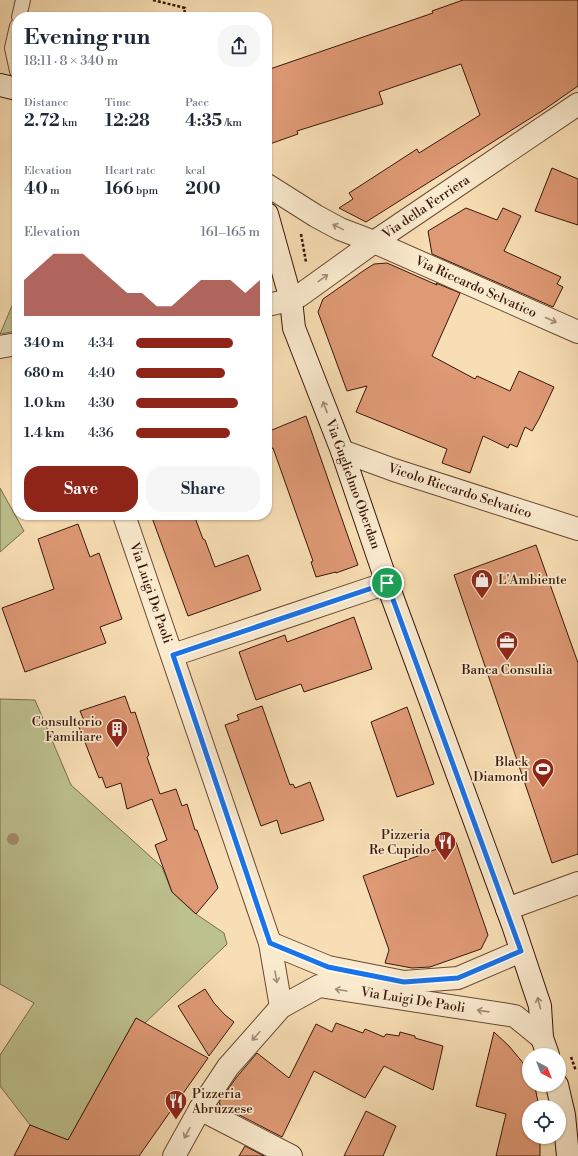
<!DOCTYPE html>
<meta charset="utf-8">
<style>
:root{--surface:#fff;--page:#f6f6f7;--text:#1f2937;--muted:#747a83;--accent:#8f2418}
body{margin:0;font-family:"Libre Bodoni",serif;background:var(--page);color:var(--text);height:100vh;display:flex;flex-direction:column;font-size:15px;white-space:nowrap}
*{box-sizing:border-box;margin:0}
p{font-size:13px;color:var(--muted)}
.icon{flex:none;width:22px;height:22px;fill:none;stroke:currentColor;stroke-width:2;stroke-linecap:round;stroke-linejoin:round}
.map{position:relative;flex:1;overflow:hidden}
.drawer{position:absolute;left:12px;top:12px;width:260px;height:508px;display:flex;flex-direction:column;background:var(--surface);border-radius:16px;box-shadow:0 1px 3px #0004}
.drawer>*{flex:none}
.needle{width:26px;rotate:138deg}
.buttons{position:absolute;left:522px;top:1048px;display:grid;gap:8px}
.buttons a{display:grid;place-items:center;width:44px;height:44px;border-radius:50%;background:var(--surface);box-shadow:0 1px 3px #0004;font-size:20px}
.pin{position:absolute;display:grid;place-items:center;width:34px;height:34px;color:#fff;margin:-17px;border:2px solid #fff;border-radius:50%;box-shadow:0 1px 4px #0007}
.round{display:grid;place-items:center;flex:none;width:42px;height:42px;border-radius:16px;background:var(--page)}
.headline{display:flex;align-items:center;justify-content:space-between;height:68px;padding:0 12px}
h1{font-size:22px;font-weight:700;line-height:30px}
.stats{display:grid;grid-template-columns:repeat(3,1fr);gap:6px;height:68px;padding:4px 12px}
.stats div{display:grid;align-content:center}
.stats b{font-size:17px;font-weight:700}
.stats small{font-size:11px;font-weight:400}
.stats p{font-size:11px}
.chart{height:112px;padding:8px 12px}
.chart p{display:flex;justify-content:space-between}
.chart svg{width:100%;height:72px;margin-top:4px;fill:var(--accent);opacity:.7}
.cta{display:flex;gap:8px;margin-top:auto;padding:8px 12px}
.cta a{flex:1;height:46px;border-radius:16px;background:var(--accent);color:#fff;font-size:16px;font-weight:700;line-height:46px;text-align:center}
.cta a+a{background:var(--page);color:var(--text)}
ul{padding:0 12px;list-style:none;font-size:13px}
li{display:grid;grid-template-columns:64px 48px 1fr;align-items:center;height:30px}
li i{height:10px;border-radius:5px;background:var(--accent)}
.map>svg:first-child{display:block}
</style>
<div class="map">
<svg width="578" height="1156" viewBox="0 0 578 1156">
<rect width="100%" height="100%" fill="#f8deb4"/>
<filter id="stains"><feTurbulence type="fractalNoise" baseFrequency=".005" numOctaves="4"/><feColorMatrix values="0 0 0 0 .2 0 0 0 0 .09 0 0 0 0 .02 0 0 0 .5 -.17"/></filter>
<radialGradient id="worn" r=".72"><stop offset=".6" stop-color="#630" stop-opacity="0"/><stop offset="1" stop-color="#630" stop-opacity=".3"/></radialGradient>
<g fill="#bdc18e" stroke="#7b6c4c">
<path d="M17,294V331L0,334Z"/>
<path d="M0,488L24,531L0,552Z"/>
<path d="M0,699L35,700L71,785L162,867L172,892L196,914L224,933L227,944L145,1023L136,1018L68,1140L30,1125L0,1086V1055L34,1003L0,984Z"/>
</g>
<g fill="#de9975" stroke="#391709">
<path d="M463,0H578V86L545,109L366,222L339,208L353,199L349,193L417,149L419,153L480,115L461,64L379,92L383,104L297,131L298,134L267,145V70L433,13L432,11Z"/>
<path d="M552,168L578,179V225L535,211Z"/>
<path d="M466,208L497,220L503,208L521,216L504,251L561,277L557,284L563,287L553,307L432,254L428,231Z"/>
<path d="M387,263L437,285L436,283L460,293L432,356L475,379L477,376L510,391L519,371L554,387L539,419L532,431L525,427L517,447L510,444L508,448L483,436L470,473L442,463L447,449L356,412L367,386L347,391L318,312L323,299L366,269L374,264Z"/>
<path d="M306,416L358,565L336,573V572L316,577L311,562L313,561L273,448L270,449L267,438V432Z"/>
<path d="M151,515H194L203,539L205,540L215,567L248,555L261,590L188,616Z"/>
<path d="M78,524L90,557L99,553L122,619L100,627L106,643L25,672L2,608L54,589L38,539Z"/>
<path d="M536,545L578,663V854L552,863L454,575Z"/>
<path d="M354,617L372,669L304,692L301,684L256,700L239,652L285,635L287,642Z"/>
<path d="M125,696L131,713L135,712L149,755L147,757L160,794L176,789L182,806L187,804L195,830H197L218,888L196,914L172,892L155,845L167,840L152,799L127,809L121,783L106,788L102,777L99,778L79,727L86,725L80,711Z"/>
<path d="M262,706L290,785L293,784L295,788L310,782L324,820L281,834L277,820L261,826L225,725L239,720L237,715Z"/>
<path d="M407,707L434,784L397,797L371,722Z"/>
<path d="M456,842L488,935L481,949L430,967L412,968L385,963L389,950L363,876Z"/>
<path d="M205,989L214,1003L225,1015L234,1022L209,1056L178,1006Z"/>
<path d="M136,1018L208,1058L139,1156H14L30,1125L68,1140Z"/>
<path d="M336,1023L363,1033L365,1029L384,1037L386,1034L399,1036L400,1032L415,1036V1038L443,1046L433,1090L384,1066L365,1098L314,1071L282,1137L220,1105L219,1102L236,1078L257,1053L289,1078L316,1024L332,1032Z"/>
<path d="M494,1032L509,1046L524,1064L529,1072V1085H535V1087L539,1107H529V1137H540V1156H496L506,1114L476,1106Z"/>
<path d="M366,1111L396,1126L383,1156H344Z"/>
<path d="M245,1146L264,1156H239Z"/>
</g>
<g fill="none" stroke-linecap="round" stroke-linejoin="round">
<g stroke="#694934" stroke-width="16">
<g id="service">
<path d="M19,17L23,0"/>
<path d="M17,26L12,48L17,71"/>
</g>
</g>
<g stroke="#694934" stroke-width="24">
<g id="minor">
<path d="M267,185L316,216L340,229L374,242L578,332"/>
<path d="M267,305L291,300L299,296L374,242L578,104"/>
<path d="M0,347L17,344"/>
<path d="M342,451L394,470L578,529"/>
<path d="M124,515L270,943L281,1007"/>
<path d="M173,655L387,583"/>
<path d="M507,909L578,883"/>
<path d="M270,943L328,967L404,982L458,978L521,951"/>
<path d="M200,1109L291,1156"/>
<path d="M174,1156L200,1109L228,1067L281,1007L319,986L515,1016L542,1038"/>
</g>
</g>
<g stroke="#391709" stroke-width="24">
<g id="secondary">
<path d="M0,85L17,89"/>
<path d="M267,214L291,300L294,328L342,451L387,583L513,925L540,1006L542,1038L548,1055"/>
<path d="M557,1085L564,1115L568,1156"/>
</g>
</g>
<g stroke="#391709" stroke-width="2.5" stroke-dasharray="3 2" stroke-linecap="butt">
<path d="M153,0L185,8L184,16"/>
<path d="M301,234L306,262"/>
<path d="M571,1057L576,1071"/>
</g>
<use href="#service" stroke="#faeace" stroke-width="14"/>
<use href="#minor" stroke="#faeace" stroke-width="22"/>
<use href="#secondary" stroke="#faeace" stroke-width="22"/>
</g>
<circle fill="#a58d6c" cx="13" cy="839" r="6"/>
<defs><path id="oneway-shaft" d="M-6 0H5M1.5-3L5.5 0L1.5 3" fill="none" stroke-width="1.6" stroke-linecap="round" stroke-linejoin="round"/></defs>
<g stroke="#a38b75">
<use href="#oneway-shaft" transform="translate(338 227) rotate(-154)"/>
<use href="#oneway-shaft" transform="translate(323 278) rotate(-36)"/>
<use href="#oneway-shaft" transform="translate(551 320) rotate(24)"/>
<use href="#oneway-shaft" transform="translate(325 407) rotate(-111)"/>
<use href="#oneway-shaft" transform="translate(276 977) rotate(80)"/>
<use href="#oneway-shaft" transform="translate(341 990) rotate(-171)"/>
<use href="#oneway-shaft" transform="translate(539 1003) rotate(-105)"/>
<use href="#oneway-shaft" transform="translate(483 1011) rotate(-172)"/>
<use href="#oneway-shaft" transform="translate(256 1036) rotate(132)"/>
<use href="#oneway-shaft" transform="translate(187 1133) rotate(119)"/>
</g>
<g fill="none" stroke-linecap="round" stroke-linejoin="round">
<g stroke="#fff" stroke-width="8">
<path id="route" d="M387,583L521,951L458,978L404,982L328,967L270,943L173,655Z"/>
</g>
<use href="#route" stroke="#1a73e8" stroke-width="5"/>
</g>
<defs>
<g id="shop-pin" transform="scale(1.15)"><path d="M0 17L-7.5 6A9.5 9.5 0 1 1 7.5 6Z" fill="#8f2418" stroke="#faeace"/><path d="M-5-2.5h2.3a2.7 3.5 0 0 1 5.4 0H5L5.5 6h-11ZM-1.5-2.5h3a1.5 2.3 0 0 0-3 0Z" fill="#fff"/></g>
<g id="office-pin" transform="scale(1.15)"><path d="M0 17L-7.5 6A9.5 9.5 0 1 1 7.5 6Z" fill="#8f2418" stroke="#faeace"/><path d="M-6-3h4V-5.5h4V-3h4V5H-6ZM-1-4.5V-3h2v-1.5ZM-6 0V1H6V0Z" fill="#fff"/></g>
<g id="building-pin" transform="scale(1.15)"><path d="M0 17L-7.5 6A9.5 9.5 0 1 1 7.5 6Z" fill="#8f2418" stroke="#faeace"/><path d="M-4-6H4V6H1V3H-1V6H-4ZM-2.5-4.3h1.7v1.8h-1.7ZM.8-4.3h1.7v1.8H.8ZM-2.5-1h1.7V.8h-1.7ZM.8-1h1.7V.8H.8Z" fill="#fff"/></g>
<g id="stadium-pin" transform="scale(1.15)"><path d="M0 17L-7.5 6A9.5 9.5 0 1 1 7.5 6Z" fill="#8f2418" stroke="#faeace"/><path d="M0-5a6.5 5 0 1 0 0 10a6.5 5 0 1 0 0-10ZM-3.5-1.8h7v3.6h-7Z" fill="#fff"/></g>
<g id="restaurant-pin" transform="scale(1.15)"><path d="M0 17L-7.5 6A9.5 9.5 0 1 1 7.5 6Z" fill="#8f2418" stroke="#faeace"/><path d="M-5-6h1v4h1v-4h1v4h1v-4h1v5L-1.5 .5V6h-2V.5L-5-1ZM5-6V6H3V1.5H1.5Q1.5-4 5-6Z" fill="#fff"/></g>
</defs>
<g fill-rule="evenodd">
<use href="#shop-pin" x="482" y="580"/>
<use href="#office-pin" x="507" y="642"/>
<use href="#building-pin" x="117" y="729"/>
<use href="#stadium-pin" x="543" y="769"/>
<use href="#restaurant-pin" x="445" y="842"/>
<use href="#restaurant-pin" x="176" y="1101"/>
</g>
<g text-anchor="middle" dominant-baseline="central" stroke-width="3.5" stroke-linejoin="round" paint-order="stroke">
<g font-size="13" fill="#391709" stroke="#faeace">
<text transform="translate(426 207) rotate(-34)">Via della Ferriera</text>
<text transform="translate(476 287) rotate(24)">Via Riccardo Selvatico</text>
<text transform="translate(353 484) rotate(70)">Via Guglielmo Oberdan</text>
<text transform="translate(460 491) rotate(18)">Vicolo Riccardo Selvatico</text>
<text transform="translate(151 593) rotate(71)">Via Luigi De Paoli</text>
<text transform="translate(413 1000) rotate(9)">Via Luigi De Paoli</text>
</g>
<g font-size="13" fill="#391709" stroke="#faeace" text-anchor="end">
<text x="498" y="580" text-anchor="start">L'Ambiente</text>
<text x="507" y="670" text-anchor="middle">Banca Consulia</text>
<text x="102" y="722">Consultorio<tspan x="102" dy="15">Familiare</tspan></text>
<text x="528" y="762">Black<tspan x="528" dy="15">Diamond</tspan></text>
<text x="430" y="835">Pizzeria<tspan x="430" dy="15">Re Cupido</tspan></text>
<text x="192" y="1094" text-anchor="start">Pizzeria<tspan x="192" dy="15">Abruzzese</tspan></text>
</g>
</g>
<rect width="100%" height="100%" filter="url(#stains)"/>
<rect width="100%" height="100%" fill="url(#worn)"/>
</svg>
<div class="buttons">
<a><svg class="needle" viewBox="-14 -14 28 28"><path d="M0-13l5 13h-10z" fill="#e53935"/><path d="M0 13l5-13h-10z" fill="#747a83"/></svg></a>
<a><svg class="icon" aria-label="locate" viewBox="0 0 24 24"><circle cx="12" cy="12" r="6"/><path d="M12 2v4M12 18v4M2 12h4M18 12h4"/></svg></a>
</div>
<div class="pin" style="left:387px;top:583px;background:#1e9e55"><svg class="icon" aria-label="arrive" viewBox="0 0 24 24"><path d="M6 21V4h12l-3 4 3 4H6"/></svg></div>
<section class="drawer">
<div class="headline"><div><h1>Evening run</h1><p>18:11 · 8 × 340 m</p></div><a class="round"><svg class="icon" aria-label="share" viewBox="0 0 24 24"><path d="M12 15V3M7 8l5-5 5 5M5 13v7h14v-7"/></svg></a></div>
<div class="stats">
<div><p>Distance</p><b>2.72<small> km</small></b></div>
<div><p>Time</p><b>12:28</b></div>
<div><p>Pace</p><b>4:35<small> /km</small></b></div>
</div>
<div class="stats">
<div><p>Elevation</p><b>40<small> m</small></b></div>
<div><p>Heart rate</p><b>166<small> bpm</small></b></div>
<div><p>kcal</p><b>200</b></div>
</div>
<div class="chart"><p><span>Elevation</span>161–165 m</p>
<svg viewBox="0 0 160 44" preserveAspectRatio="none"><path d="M0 44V22L10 14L20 6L30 6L40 6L50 14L60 22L70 30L80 30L90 38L100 38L110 30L120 22L130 22L140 22L150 30L160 22V44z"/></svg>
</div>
<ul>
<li><b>340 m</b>4:34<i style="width:78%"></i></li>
<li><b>680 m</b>4:40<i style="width:72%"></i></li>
<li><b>1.0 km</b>4:30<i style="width:82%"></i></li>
<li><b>1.4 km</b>4:36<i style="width:76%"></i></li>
</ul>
<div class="cta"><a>Save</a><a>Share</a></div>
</section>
</div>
